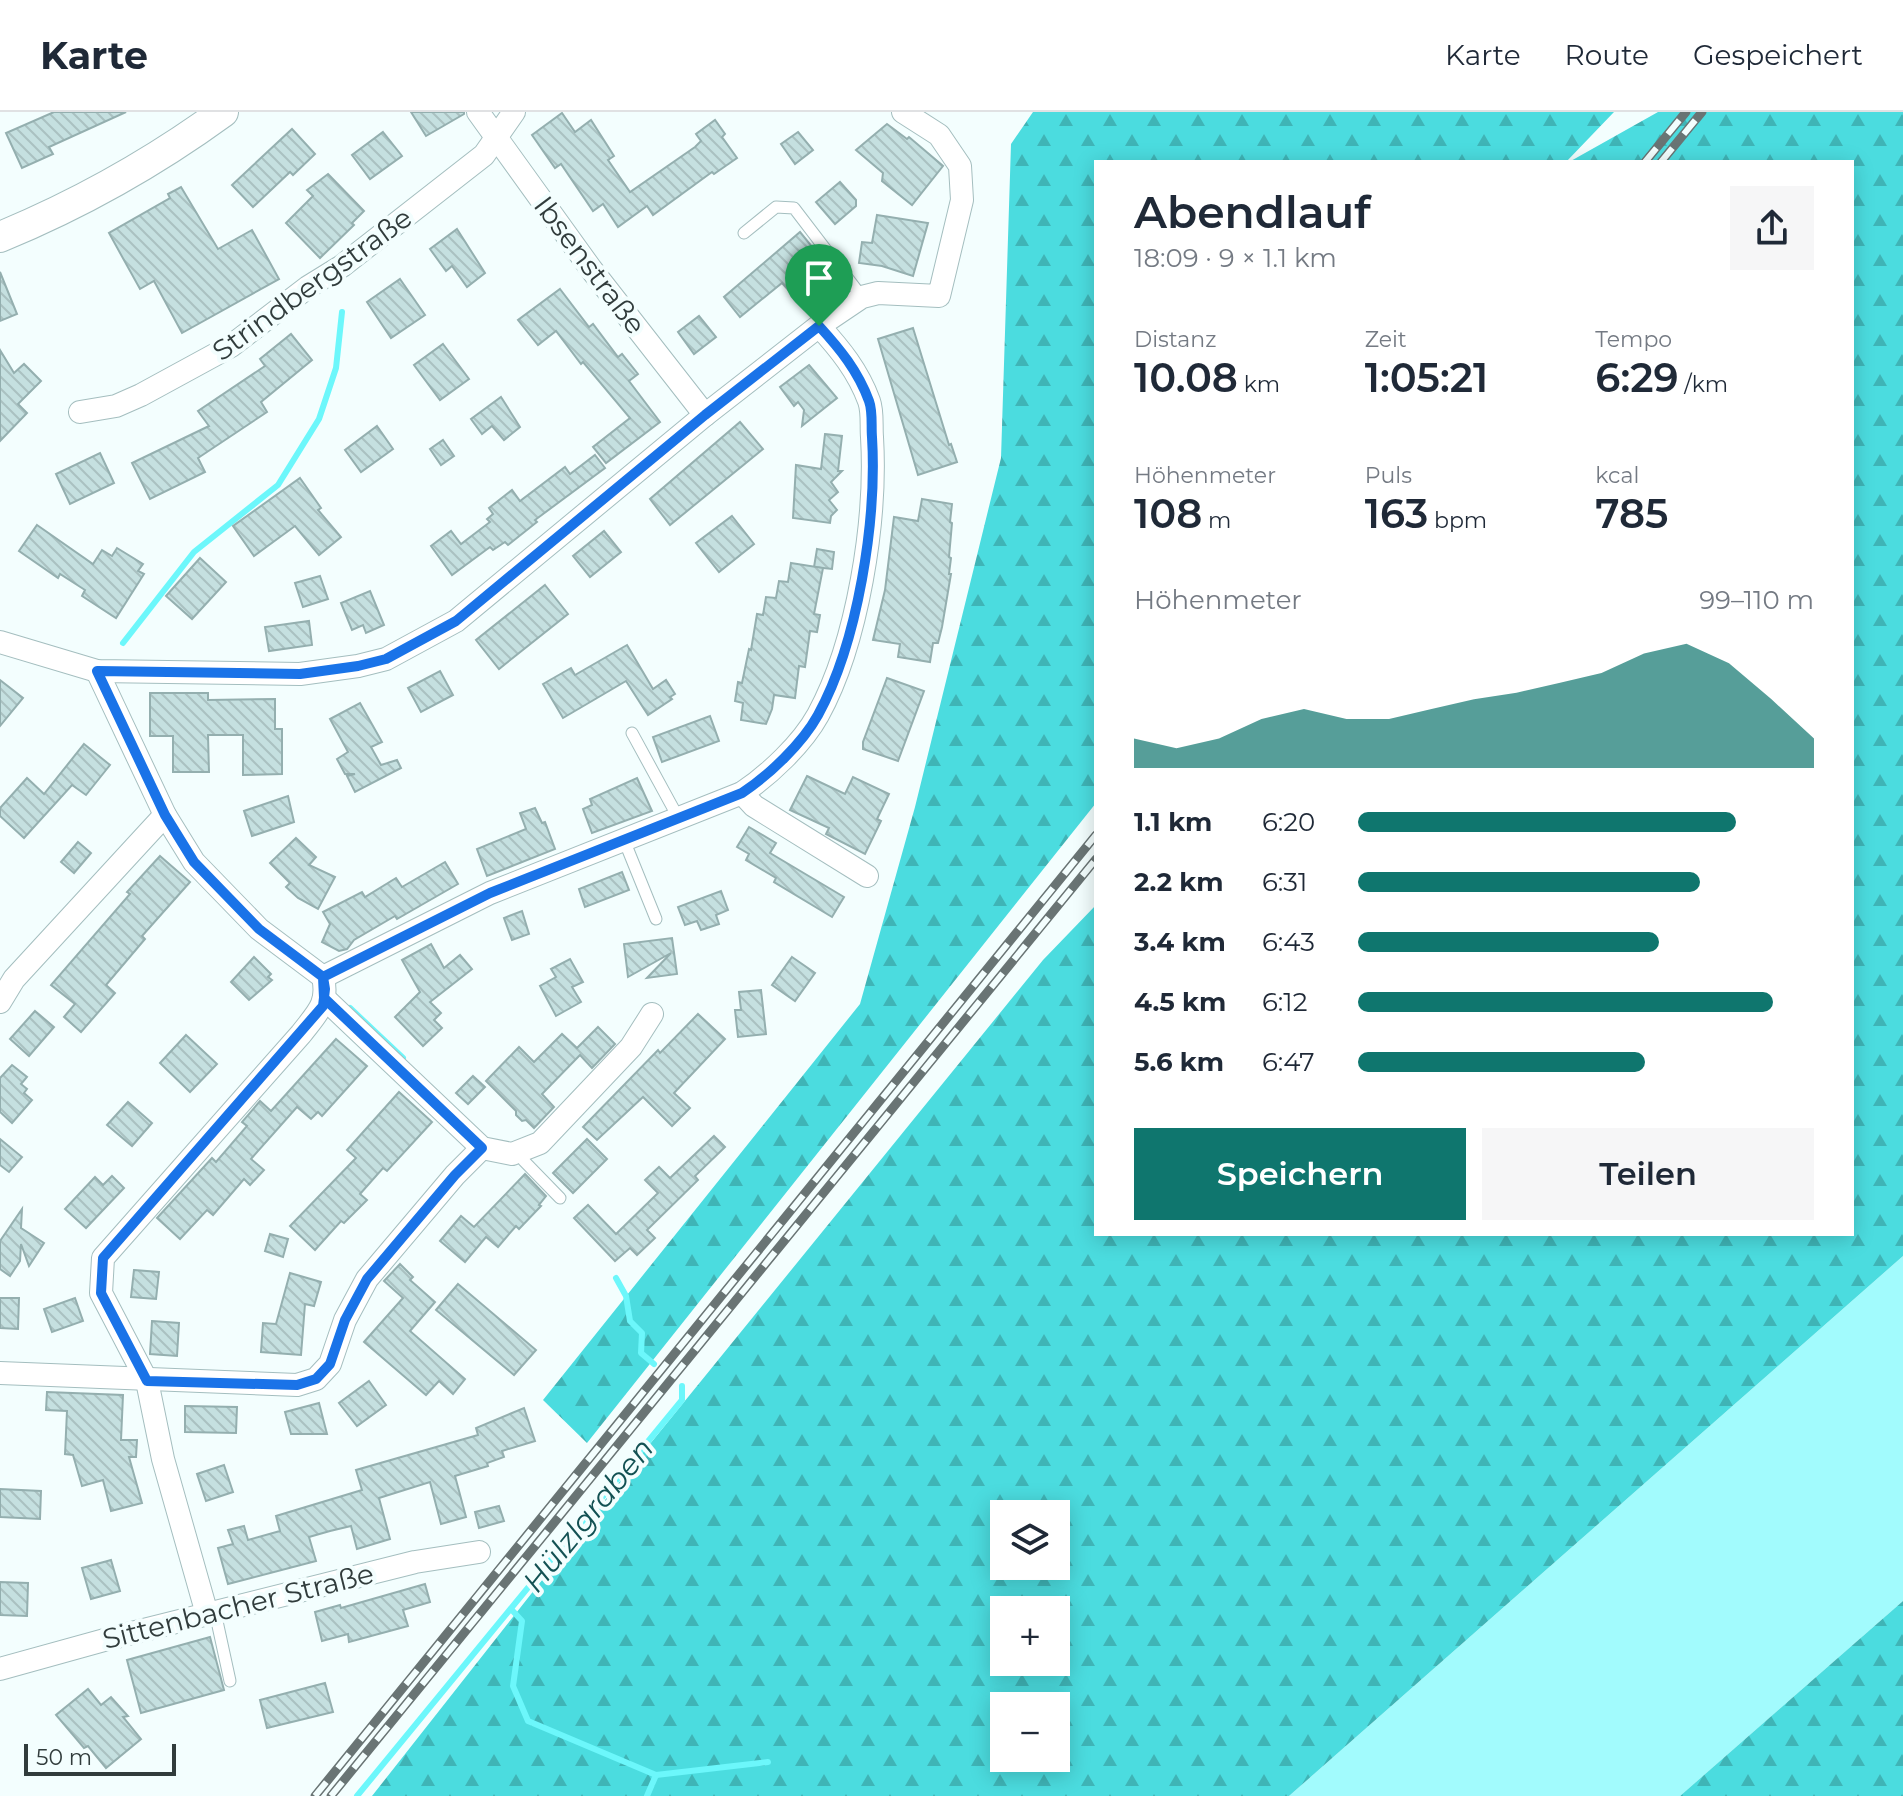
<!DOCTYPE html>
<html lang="de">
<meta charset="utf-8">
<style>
:root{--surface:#fff;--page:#f6f6f7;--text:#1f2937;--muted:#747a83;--line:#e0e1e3;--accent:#0f766e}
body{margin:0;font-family:Montserrat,sans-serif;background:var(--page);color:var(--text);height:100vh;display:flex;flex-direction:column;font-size:30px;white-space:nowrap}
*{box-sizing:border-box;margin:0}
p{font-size:26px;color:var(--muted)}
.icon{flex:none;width:44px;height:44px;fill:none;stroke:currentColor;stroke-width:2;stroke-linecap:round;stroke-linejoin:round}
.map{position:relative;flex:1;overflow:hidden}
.details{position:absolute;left:1094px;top:48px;width:760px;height:1076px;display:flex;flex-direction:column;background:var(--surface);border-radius:0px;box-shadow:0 4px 20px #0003}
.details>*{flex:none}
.fabs{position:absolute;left:990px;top:1388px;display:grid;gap:16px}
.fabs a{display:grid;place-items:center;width:80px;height:80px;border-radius:0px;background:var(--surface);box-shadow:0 4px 20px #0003;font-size:40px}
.scale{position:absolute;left:24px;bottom:20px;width:152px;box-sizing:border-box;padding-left:8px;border:4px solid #313c3c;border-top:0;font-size:22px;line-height:28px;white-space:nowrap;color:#313c3c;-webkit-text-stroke:6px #f3fefe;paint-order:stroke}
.pin{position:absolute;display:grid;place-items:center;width:68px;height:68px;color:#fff;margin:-82px -34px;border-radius:50% 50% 50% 0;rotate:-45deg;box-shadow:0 0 8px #0007}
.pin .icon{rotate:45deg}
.round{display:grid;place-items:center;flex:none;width:84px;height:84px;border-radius:0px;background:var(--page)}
.overview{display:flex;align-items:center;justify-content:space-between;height:136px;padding:0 40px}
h1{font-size:44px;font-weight:600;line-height:60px}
.figures{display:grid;grid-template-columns:repeat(3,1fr);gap:12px;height:136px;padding:8px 40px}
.figures div{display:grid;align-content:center}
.figures b{font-size:40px;font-weight:600}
.figures small{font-size:22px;font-weight:400}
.figures p{font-size:22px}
.chart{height:224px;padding:16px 40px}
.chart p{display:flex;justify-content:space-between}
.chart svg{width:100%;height:144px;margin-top:8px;fill:var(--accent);opacity:.7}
.button{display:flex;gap:16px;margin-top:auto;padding:16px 40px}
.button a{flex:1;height:92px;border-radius:0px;background:var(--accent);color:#fff;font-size:32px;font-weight:600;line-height:92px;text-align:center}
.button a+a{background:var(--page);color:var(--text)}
ul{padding:0 40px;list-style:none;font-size:26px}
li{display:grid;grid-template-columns:128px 96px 1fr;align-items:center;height:60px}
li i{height:20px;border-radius:10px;background:var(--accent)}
header{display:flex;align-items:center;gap:48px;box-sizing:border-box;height:112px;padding:0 40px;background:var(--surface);border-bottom:2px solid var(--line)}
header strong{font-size:38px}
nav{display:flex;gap:44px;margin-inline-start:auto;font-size:28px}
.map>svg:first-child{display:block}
</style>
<header>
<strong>Karte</strong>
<nav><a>Karte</a><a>Route</a><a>Gespeichert</a></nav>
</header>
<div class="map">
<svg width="1903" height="1684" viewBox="0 0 1903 1684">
<defs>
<pattern id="forest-firs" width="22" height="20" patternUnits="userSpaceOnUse" patternTransform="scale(2)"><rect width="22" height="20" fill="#4bdcdf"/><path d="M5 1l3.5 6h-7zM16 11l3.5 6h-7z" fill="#3fb4b6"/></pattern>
<pattern id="building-back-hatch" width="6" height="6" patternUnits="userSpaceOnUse" patternTransform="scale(2)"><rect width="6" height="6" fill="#c5e0e0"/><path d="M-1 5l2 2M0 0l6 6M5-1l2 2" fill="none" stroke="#aac1c1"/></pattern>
</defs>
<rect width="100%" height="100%" fill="#f3fefe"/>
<path fill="#a2fbfd" d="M1903,1144V1489L1680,1684H1289Z"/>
<g fill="url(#forest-firs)" fill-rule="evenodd">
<path d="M1033,0H1614L1566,50H1096V691L587,1331L543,1288L860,892L915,695L1001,346L1011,32Z"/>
<path d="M1658,0H1903V1144L1289,1684H372L628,1359L1043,848L1096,793V1122H1852V50H1569ZM1056,1402V1454H1004V1402ZM1004,1498H1056V1550H1004ZM1004,1594H1056V1646H1004Z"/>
<path d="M1903,1489V1684H1680Z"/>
</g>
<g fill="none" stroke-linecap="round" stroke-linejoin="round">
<g stroke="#6cf7fb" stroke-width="6">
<path d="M123,531L194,440L278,373L319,307L336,256L342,200"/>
<path d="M350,896L403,946"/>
<path d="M616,1166L626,1184L630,1209L642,1221L641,1241L654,1252"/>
<path d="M511,1497L522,1509L513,1574L528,1609L656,1663L647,1684"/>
<path d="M656,1663L768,1650"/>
<path d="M357,1684L682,1288V1274"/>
</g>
</g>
<g fill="url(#building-back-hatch)" stroke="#94afaf" stroke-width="2">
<path d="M54,0H126L49,35L53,42L22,56L6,21Z"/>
<path d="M411,0H464V2L426,24Z"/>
<path d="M562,1L575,20L591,8L614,44L608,48L630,80L695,35L701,29L696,22L715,8L725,22L722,25L737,46L714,62L712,60L653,103L647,94L618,115L603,92L593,99L561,52L555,56L532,23Z"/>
<path d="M887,12L907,27L909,25L943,54L912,93L882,69L883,61L856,38Z"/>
<path d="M292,17L315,42L293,63L290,60L253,95L232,73Z"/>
<path d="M383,20L402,44L370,67L352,43Z"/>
<path d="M798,20L813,38L795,52L781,32Z"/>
<path d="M328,62L364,99L352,111L354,113L320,146L286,111L313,84L307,78Z"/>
<path d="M840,70L856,88V94L835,112L816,90Z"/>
<path d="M181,75L218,137L252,118L279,167L182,221L154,169L140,177L109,121L170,86L168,82Z"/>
<path d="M877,103L928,111L913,164L882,154L859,151L862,130L872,131Z"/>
<path d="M457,117L485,161L467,175L452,154L446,159L430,137Z"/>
<path d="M800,120L826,152L790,180L782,171L740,205L724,185Z"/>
<path d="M0,160L17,202L0,209Z"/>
<path d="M400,167L425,203L391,226L367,190Z"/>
<path d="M560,177L589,215L593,212L618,245L622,242L638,262L629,269L660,310L606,351L593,335L630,306L583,250L581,252L556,219L538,233L518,208Z"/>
<path d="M699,204L716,225L694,242L678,220Z"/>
<path d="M913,216L949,333L951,332L957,350L918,363L878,227Z"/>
<path d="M291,222L312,248L261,290L267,300L198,346L205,360L150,387L132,351L209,314L198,299L265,254L260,247Z"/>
<path d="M443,232L469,267L440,288L414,253Z"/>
<path d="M0,238L14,261L24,252L41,269L18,292L27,301L0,329Z"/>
<path d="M809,253L837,286L802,314L804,298L798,290L794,294L780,275Z"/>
<path d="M501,285L520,315L504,328L492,314L482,322L471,307Z"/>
<path d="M740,310L763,337L670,413L650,387Z"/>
<path d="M377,314L393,337L361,360L345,338Z"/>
<path d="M825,322L842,324L838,359H842L831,370L838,380L829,388L837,398L831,404L830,411L793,406L796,353L821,357Z"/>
<path d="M443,328L454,344L441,353L430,337Z"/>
<path d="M100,341L114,371L70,392L56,362Z"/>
<path d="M595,343L605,356L535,408L537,410L508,433L505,430L493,438L490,435L452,463L431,434L451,419L461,432L490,410L487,407L493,402L489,396L512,378L520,389L565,355L570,362Z"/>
<path d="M300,366L321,396L318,398L341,425L319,443L295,414L254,444L233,414Z"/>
<path d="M922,387L952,392L950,410L952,411L949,445L951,446L949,462H951L942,515L938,531H933L930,550L898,545L900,532L873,528L885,478L894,405L918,409Z"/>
<path d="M732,404L754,432L719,460L696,431Z"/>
<path d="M37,413L93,452L102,438L112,444L117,436L143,452L138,459L144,462L116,506L82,484L85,478L60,462L58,466L19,439Z"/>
<path d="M604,419L621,440L590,465L573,444Z"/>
<path d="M817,437L834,440L832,457L814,455Z"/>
<path d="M200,446L226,470L192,507L166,484Z"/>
<path d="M791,451L823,456L814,502L820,503L817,520L810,519L805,555L799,554L795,586L774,583L772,597L766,612L741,608L743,591L735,589L738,570L742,571L749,537L751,538L757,502L763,503L766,485L776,486L779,469L788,470Z"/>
<path d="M320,464L328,487L303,495L295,471Z"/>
<path d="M545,473L568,502L499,557L476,528Z"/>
<path d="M370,479L384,513L366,521L363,513L352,518L341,491Z"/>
<path d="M309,509L312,533L269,539L265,515Z"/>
<path d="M627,533L653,577L666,568L675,582L670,585L672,587L648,603L626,569L563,606L543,572L571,556L575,563Z"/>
<path d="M440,559L453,583L421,600L408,576Z"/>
<path d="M887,566L924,579L898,649L863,637V630Z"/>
<path d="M0,568L23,586L0,614Z"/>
<path d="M150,581H208V588L275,587V617H282V662L243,663V623H208L209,660H173V624H150Z"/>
<path d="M360,591L382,630L371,635L381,653L397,648L401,656L355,680L347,664L355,662H345L337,647L348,640L330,607Z"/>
<path d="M710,604L719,629L662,650L653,625Z"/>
<path d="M84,632L110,653L86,683L72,673L24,726L0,704V696L27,666L44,682Z"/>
<path d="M807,664L845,682L853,665L889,682L877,707L881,709L865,742L826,722L829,716L790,698Z"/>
<path d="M637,666L652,699L592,721L583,697L592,693L590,687Z"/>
<path d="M288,684L294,710L252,724L244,699Z"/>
<path d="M535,696L542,711L545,710L555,737L487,764L477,737L526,717L520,701Z"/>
<path d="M749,715L776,731L770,741L844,785L832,805L774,770L776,766L746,748L749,742L737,735Z"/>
<path d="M296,726L316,745L309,753L335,765L318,797L298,786L286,775L290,771L270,751Z"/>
<path d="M78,730L91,741L74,761L61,750Z"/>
<path d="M160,744L190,770L142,824L145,827L106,873L115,881L81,920L64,905L75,892L51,873L130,782L127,780Z"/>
<path d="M445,750L458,772L397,807L395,804L354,828L347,837L339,839L322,830L330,812L323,800L362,780L365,785L396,766L402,775Z"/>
<path d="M622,760L629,778L585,795L579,777Z"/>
<path d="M721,779L728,798L716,803L719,812L701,818L697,809L685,813L678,795Z"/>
<path d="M522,799L529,822L512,828L504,806Z"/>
<path d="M672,826L677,862L647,866L671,841L628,865L624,832Z"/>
<path d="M431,832L444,856L460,843L472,857L430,890L441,901L434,908L442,916L423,934L395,905L420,880L402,848Z"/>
<path d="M254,845L271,862L268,865L272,868L249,888L231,870Z"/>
<path d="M792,845L815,861L795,889L772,873Z"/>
<path d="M570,847L583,870L572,875L581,890L556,904L540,874L556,865L551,857Z"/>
<path d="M761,878L766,922L738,925L735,898H741L739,880Z"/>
<path d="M35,899L54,915L29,944L10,927Z"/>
<path d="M698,902L725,927L674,981L690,996L672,1014L643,985L597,1028L583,1015L658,938L660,941Z"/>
<path d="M598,915L615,932L592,956L580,943L542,982L554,995L534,1016L526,1008L522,1009L516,1003V999L486,969L519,935L534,950L562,922L577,936Z"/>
<path d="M186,923L217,952L190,980L160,951Z"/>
<path d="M336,927L367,954L322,1004L318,1000L311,1007L297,995L251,1047L264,1058L250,1073L244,1067L213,1103L207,1098L180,1127L157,1106L212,1046L216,1050L247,1014L242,1010L260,989L271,999Z"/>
<path d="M12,953L27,965L21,972L27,977L24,981L32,988L12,1011L0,1000V966Z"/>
<path d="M473,964L485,975L468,992L456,981Z"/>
<path d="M399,980L432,1010L387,1059L383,1056L360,1082L367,1088L344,1111L341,1109L315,1138L290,1114L356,1046L347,1038Z"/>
<path d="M128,990L152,1011L132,1034L107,1013Z"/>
<path d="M714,1024L725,1035L695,1064L698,1068L647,1118L655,1126L637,1143L630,1136L615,1149L574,1106L588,1093L616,1122L658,1081L645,1068L659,1055L670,1066Z"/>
<path d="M0,1027L22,1045L9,1060L0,1053Z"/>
<path d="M587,1027L607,1047L573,1081L553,1061Z"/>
<path d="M525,1062L546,1084L539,1093L541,1094L519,1117L516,1114L498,1135L486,1125L465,1150L440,1129L461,1104L474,1115Z"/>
<path d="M112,1064L124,1076L86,1116L65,1097L95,1065L103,1073Z"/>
<path d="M22,1097L21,1116L44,1131L29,1154L21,1132L20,1149L10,1164L0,1157V1129Z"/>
<path d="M270,1122L288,1127L283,1145L265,1139Z"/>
<path d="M400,1152L413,1165L410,1168L435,1190L410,1219L465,1267L453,1282L439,1269L426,1283L364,1230L403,1186L384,1169Z"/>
<path d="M134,1158L159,1160L156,1187L131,1185Z"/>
<path d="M290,1161L321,1170L314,1194L305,1192L301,1243L261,1240L263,1211L276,1212Z"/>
<path d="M458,1172L536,1238L514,1263L436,1198Z"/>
<path d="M0,1186H19L18,1217L0,1216Z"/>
<path d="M75,1186L83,1209L52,1220L44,1197Z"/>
<path d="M152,1209L179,1211L177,1244L150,1242Z"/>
<path d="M369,1269L386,1293L357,1314L339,1291Z"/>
<path d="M47,1280L123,1283L121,1328H137L136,1345H129L142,1391L111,1399L103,1368L82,1374L73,1343L65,1342L67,1299L46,1298Z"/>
<path d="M319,1291L327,1322H291L285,1300Z"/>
<path d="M185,1294L237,1295L236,1321L185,1320Z"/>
<path d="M524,1296L535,1329L502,1339L504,1345L487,1351L488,1354L455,1364L466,1405L441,1412L430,1370L379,1386L390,1427L357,1437L351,1414L330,1419L309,1425L316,1449L228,1472L218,1436L233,1432L228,1418L244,1414L248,1428L280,1419L276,1404L362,1378L356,1358L478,1323L476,1316Z"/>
<path d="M224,1353L233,1380L206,1389L197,1362Z"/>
<path d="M0,1377L41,1379L40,1407L0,1405Z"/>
<path d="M499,1394L504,1409L479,1416L475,1400Z"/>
<path d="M111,1448L120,1479L91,1487L82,1456Z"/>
<path d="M0,1470L28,1471L27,1504L0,1503Z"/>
<path d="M425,1472L430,1490L403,1498L408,1514L349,1530L348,1522L322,1529L315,1500L340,1493L341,1496Z"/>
<path d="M210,1525L224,1578L141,1601L127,1548Z"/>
<path d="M325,1571L333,1600L267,1616L260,1588Z"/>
<path d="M88,1577L101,1593L111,1585L128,1604L123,1605L141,1627L106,1656L88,1634L84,1636L56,1603Z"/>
</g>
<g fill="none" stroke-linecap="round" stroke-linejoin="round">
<g stroke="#a4bebf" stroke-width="13">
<g id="lane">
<path d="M744,121L776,95L794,96L862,185"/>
<path d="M632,621L679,707"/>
<path d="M624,728L656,807"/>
<path d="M519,1039L524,1049L560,1086"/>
<path d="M215,1500L230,1569"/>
</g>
</g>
<g stroke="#a4bebf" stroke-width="24">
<g id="street">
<path d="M478,0L591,157L705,303"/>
<path d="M80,300L116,294L141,283L231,234L308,175L342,154L484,43L514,0"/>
<path d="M0,530L97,559L300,562L358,554L386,547L456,509L705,303L819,214L862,185L878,181L939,184L962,88L960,54L939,23L903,0"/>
<path d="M97,559L165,703L194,750L259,817L323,865C329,892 317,901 301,922L103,1146L101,1181L147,1269L163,1347L207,1502"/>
<path d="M742,681L754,694L867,764"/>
<path d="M323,865L490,781L742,681C769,663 802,632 818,603C858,530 877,408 872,325C871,314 873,300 869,289C858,259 840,237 819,214"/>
<path d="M324,886L482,1036L512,1042L540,1031L631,935L652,902"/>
<path d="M0,890L14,867L165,703"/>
<path d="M0,1261L297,1273L316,1267L330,1252L345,1208L367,1167L455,1063L482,1036"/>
<path d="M0,1557L108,1527L415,1450L479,1440"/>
</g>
</g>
<g stroke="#a4bebf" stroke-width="32">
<path id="secondary" d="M0,125C80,92 153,51 223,0"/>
</g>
<use href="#lane" stroke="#fff" stroke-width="11"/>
<use href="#street" stroke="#fff" stroke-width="22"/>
<use href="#secondary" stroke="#fff" stroke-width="30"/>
<g stroke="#697474" stroke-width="9">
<g id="rail">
<path d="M1645,50L1686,0"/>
<path d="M1661,50L1702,0"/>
<path d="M315,1684L1096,723"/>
<path d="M331,1684L1096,747"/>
</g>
</g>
<use href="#rail" stroke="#f3fefe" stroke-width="6" stroke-dasharray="18" stroke-linecap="butt"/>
</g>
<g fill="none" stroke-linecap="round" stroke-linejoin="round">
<g stroke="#fff" stroke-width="16">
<path id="route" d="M819,214C840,237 858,259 869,289C873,300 871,314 872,325C877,408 858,530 818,603C802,632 769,663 742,681L490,781L323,865L325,877L323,894L103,1146L101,1181L147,1269L297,1273L316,1267L330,1252L345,1208L367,1167L455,1063L482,1036L324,886L323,865L259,817L194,750L165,703L97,559L300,562L358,554L386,547L456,509L705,303L819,214"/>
</g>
<use href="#route" stroke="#1a73e8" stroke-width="10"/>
</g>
<g text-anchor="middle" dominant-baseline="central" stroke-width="8" stroke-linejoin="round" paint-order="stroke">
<g font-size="28" fill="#313c3c" stroke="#f3fefe">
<text transform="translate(590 153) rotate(53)">Ibsenstraße</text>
<text transform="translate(312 172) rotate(-36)">Strindbergstraße</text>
<text transform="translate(238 1494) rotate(-14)">Sittenbacher Straße</text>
</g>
<g font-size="30" font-style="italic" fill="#135153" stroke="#f3fefe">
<text transform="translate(588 1403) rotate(-51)">Hülzlgraben</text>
</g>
</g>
</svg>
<div class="fabs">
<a><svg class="icon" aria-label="layers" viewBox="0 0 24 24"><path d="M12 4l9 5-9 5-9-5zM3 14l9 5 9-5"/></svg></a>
<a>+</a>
<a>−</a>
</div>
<div class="scale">50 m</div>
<div class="pin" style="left:819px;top:214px;background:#1e9e55"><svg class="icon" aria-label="arrive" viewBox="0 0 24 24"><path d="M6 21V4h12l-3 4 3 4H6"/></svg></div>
<section class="details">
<div class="overview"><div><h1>Abendlauf</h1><p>18:09 · 9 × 1.1 km</p></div><a class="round"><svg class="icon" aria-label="share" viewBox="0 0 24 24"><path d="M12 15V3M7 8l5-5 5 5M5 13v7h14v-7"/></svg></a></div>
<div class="figures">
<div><p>Distanz</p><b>10.08<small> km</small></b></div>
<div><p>Zeit</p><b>1:05:21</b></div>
<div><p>Tempo</p><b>6:29<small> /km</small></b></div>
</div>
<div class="figures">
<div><p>Höhenmeter</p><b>108<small> m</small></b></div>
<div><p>Puls</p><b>163<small> bpm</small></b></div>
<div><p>kcal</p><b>785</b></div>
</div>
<div class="chart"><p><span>Höhenmeter</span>99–110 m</p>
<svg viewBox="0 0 160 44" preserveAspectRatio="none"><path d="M0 44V35L10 38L20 35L30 29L40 26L50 29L60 29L70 26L80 23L90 21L100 18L110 15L120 9L130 6L140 12L150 23L160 35V44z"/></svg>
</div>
<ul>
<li><b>1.1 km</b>6:20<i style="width:83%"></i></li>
<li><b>2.2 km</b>6:31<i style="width:75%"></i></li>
<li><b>3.4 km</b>6:43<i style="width:66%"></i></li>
<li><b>4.5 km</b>6:12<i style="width:91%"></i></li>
<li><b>5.6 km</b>6:47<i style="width:63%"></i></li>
</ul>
<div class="button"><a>Speichern</a><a>Teilen</a></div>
</section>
</div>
